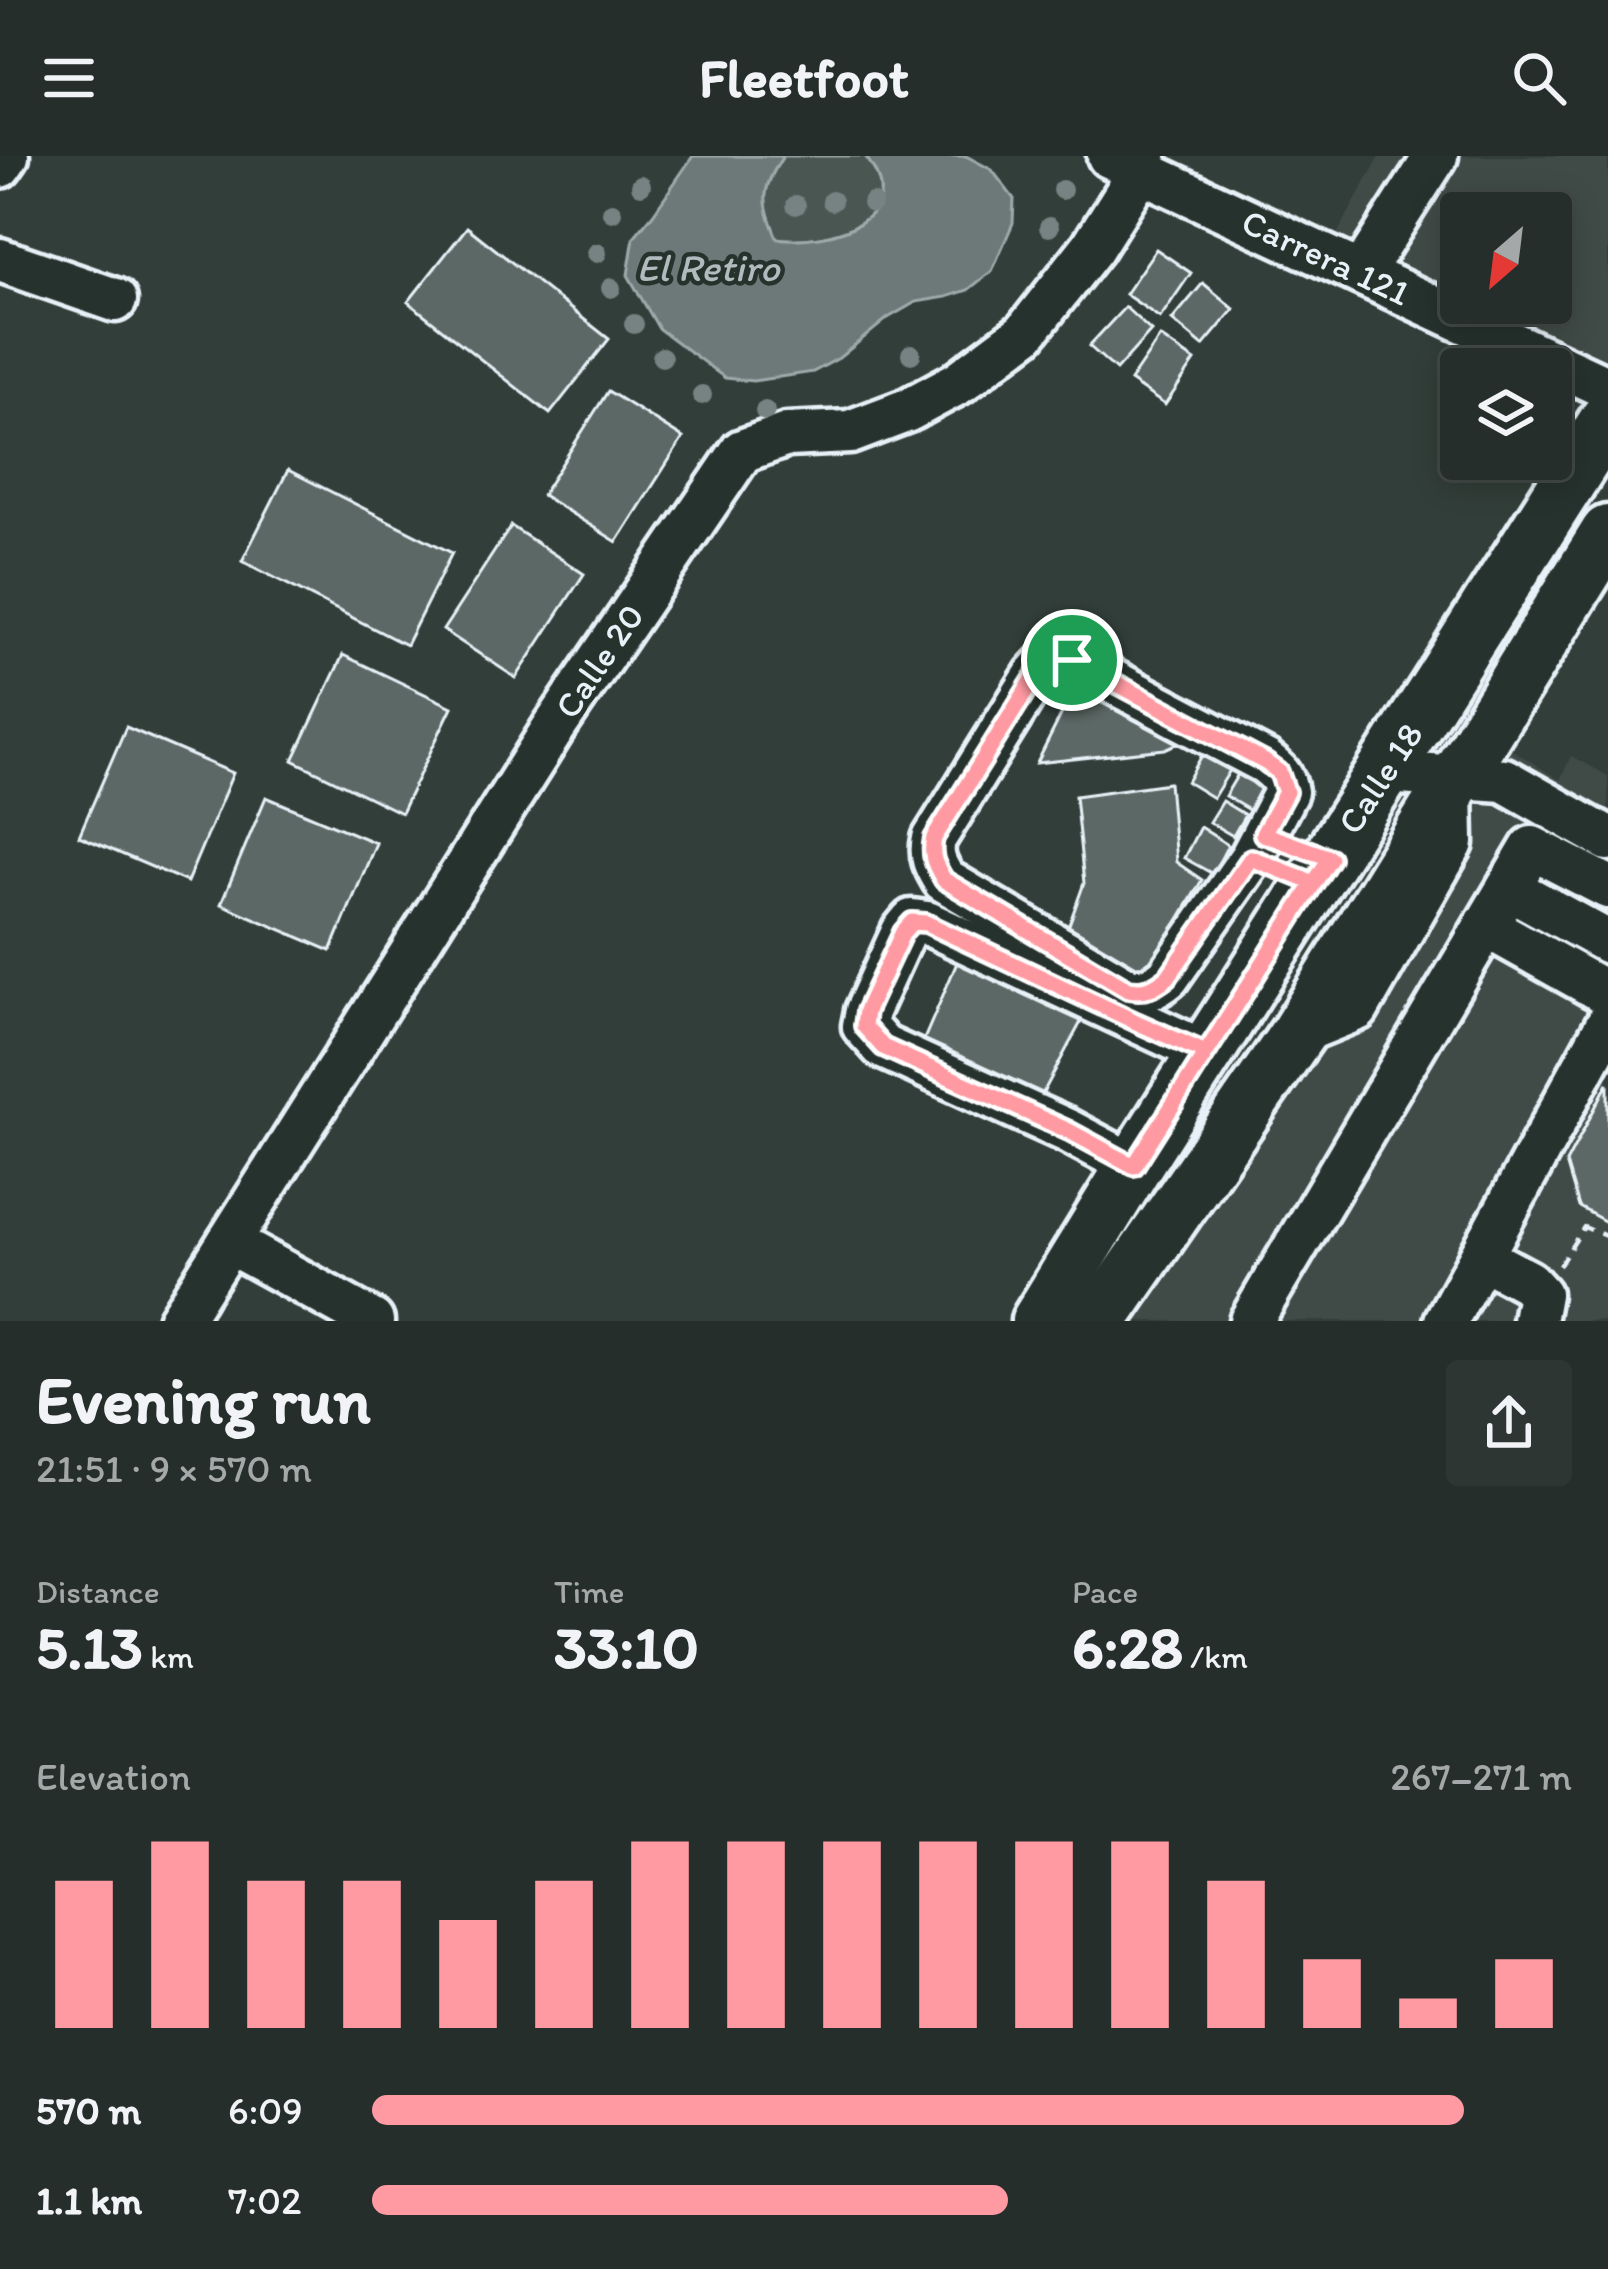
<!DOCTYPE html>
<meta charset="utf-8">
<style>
:root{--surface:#262e2b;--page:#2e3633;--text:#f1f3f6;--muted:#a4a8a9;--line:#424a47;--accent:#ff9aa2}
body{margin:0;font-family:Itim,sans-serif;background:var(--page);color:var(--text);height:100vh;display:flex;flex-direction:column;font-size:45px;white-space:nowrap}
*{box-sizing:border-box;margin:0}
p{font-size:39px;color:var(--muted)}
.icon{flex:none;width:66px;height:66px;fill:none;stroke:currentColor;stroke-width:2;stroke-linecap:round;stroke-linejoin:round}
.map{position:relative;height:1165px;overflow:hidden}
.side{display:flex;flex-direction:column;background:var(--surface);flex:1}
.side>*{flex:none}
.needle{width:78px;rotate:208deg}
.controls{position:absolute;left:1440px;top:36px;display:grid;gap:24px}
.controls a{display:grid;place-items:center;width:132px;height:132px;border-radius:12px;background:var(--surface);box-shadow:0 6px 30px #0003,0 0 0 3px var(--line);font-size:60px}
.pin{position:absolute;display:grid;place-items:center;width:102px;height:102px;color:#fff;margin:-51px;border:6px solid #fff;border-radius:50%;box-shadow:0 3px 12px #0007}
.round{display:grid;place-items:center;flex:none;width:126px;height:126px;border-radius:12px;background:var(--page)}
.overview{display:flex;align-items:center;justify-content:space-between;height:204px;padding:0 36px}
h1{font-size:66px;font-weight:800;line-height:90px}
.figures{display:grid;grid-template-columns:repeat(3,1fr);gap:18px;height:204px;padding:12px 36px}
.figures div{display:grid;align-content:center}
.figures b{font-size:60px;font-weight:800}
.figures small{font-size:33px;font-weight:400}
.figures p{font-size:33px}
.chart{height:336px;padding:24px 36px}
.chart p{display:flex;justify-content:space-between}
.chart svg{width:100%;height:216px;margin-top:12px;stroke:var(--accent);stroke-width:6}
ul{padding:0 36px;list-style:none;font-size:39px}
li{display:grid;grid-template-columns:192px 144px 1fr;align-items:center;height:90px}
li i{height:30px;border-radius:15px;background:var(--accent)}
header{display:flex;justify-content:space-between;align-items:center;height:156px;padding:0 36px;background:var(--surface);font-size:54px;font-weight:800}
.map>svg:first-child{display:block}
</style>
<header><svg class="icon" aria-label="menu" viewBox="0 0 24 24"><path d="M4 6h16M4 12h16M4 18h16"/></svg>Fleetfoot<svg class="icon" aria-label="search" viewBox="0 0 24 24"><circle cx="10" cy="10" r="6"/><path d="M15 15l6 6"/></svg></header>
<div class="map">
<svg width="1608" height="1165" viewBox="0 0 1608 1165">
<rect width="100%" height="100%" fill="#323e39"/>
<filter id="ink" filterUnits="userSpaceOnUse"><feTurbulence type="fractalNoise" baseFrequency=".00833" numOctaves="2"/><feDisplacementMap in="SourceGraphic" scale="24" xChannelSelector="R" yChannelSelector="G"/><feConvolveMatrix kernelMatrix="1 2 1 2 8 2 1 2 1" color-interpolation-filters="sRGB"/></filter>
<g filter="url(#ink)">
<g fill="#3f4b46" fill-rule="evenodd">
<path d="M1380,0H1608V232L1325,100ZM1461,57H1551V147H1461Z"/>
<path d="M1484,576L1560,624L1571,600L1608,620V1165H1099Z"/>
</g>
<path fill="#495651" stroke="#98a4a4" stroke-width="3" d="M783,0H865C916,64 827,89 776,82C762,43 760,37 783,0Z"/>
<path fill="#6d7978" stroke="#9ea9ab" stroke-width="3" d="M693,0H783C760,35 762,45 777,82C828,89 916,64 865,0H966L992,14L1014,43L1013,67L992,115L968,134L946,141L916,146L888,162L839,202L813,216L753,225L725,222L659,173L628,119L634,81L653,58Z"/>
<g fill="#5c6865" stroke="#e8f1f8" stroke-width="3">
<path d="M467,71L609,183L550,258L408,146Z"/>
<path d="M1156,93L1191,117L1160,162L1125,138Z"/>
<path d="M1203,127L1234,153L1203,190L1172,164Z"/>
<path d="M1125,151L1151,175L1116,214L1089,190Z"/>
<path d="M1160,181L1195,205L1165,249L1130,225Z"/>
<path d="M608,235L683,282L617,386L542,339Z"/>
<path d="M288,314L452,397L406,489L242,405Z"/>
<path d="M511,370L584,418L516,522L443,474Z"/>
<path d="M343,499L452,551L401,657L293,604Z"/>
<path d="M1078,525L1191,581L1165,593L1037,607Z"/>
<path d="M126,571L233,617L187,726L79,680Z"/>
<path d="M1205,594L1232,611L1213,642L1187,626Z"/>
<path d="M1244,608L1268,623L1254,657L1225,640Z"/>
<path d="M1169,627L1176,706L1202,724L1141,828L1061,791L1084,727L1075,640Z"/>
<path d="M266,641L376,687L331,795L221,748Z"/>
<path d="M1222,645L1245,659L1233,680L1209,666Z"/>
<path d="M1200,671L1228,689L1213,718L1184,702Z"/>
<path d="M962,795L1088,853L1036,950L919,895Z"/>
<path d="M1608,927V1067L1579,1051L1566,1007Z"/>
</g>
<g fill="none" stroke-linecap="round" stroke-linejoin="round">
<g stroke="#e8f1f8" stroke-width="51">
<g id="minor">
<path d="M1109,0L1608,232"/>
<path d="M0,10L7,0"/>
<path d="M0,104L115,144"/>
<path d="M1361,117L1436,0"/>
<path d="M1056,502L1072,504L1265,606C1277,615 1284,621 1286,636L1251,702L1168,821C1155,832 1146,836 1128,833L944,724C935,709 930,700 934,683L1036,519L1048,506Z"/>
<path d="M1385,616L1504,624L1608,683"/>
<path d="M1509,732L1608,786"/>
<path d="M1486,770L1608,838"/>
<path d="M1298,877L1357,853L1452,687L1451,629"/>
<path d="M1134,1010L1068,975L883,891L864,870L867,855L903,776L912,765L927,767L1206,897"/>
<path d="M229,1086L372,1165"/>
<path d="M1481,1101L1528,1126L1539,1138L1534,1165"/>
<path d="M179,1165L553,573L742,295L787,279L850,276L908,254L958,227L1025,177L1092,92L1141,14L1145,0"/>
<path d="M1251,1165L1532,692L1608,731"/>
<path d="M1446,1165L1608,867"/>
</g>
</g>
<g stroke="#e8f1f8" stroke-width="63">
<g id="major">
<path d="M1039,1165L1134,1010L1608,263"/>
<path d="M1099,1165L1298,877L1608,377"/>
</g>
</g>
<path stroke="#e8f1f8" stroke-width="4.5" stroke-dasharray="12 9" stroke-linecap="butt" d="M1559,1110L1584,1071L1608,1081"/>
<use href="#minor" stroke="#26332d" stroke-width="42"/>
<use href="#major" stroke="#26332d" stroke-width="54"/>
</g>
<g fill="#778382">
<circle cx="641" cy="29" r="10"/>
<circle cx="1062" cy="34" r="10"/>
<circle cx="832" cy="45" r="10"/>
<circle cx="872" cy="47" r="10"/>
<circle cx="796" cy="49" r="10"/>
<circle cx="612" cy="56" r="10"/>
<circle cx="1049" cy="71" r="10"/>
<circle cx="597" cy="97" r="10"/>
<circle cx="611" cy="132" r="10"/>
<circle cx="634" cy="168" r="10"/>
<circle cx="911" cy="198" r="10"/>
<circle cx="662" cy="201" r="10"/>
<circle cx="702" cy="239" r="10"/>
<circle cx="765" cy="255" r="10"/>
</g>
</g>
<g fill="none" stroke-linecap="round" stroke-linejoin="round" filter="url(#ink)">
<g stroke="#fff" stroke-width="24">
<path id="route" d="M1072,504C1053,501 1048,505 1036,519L934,682C930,700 935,709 944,724L1128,833C1146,836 1154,832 1168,821L1251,702L1314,727L1134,1010L1069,975L883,891L864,870L866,855L903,776L912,766L926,767L1136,866L1206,897C1247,832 1289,767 1330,702L1263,678L1286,636L1279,616L1265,606L1072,504"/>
</g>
<use href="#route" stroke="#ff9aa2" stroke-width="15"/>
</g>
<g text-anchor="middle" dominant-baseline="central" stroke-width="9" stroke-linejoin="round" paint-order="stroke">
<g font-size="36" fill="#e8f1f8" stroke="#26332d">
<text transform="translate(1326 101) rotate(25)">Carrera 121</text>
<text transform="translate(599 505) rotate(-56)">Calle 20</text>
<text transform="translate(1380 622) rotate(-57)">Calle 18</text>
</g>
<g font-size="39" font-style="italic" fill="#b1bbbe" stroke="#26332d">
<text x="708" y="111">El Retiro</text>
</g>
</g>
</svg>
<div class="controls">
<a><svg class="needle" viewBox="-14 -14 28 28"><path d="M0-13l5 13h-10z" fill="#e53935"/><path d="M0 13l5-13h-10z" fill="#a4a8a9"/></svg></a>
<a><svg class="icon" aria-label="layers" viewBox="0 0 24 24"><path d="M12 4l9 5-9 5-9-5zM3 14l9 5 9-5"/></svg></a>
</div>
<div class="pin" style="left:1072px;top:504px;background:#1e9e55"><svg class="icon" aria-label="arrive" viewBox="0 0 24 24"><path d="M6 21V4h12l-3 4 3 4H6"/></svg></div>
</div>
<section class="side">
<div class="overview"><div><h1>Evening run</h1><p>21:51 · 9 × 570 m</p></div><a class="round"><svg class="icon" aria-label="share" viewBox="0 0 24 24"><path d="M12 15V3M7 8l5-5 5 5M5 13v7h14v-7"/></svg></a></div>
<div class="figures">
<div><p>Distance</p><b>5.13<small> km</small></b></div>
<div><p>Time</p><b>33:10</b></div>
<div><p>Pace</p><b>6:28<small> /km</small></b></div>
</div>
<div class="chart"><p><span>Elevation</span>267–271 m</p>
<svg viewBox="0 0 160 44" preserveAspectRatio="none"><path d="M5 44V14M15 44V6M25 44V14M35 44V14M45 44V22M55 44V14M65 44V6M75 44V6M85 44V6M95 44V6M105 44V6M115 44V6M125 44V14M135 44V30M145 44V38M155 44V30"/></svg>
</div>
<ul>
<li><b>570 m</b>6:09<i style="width:91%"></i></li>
<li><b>1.1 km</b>7:02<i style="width:53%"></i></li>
</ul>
</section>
